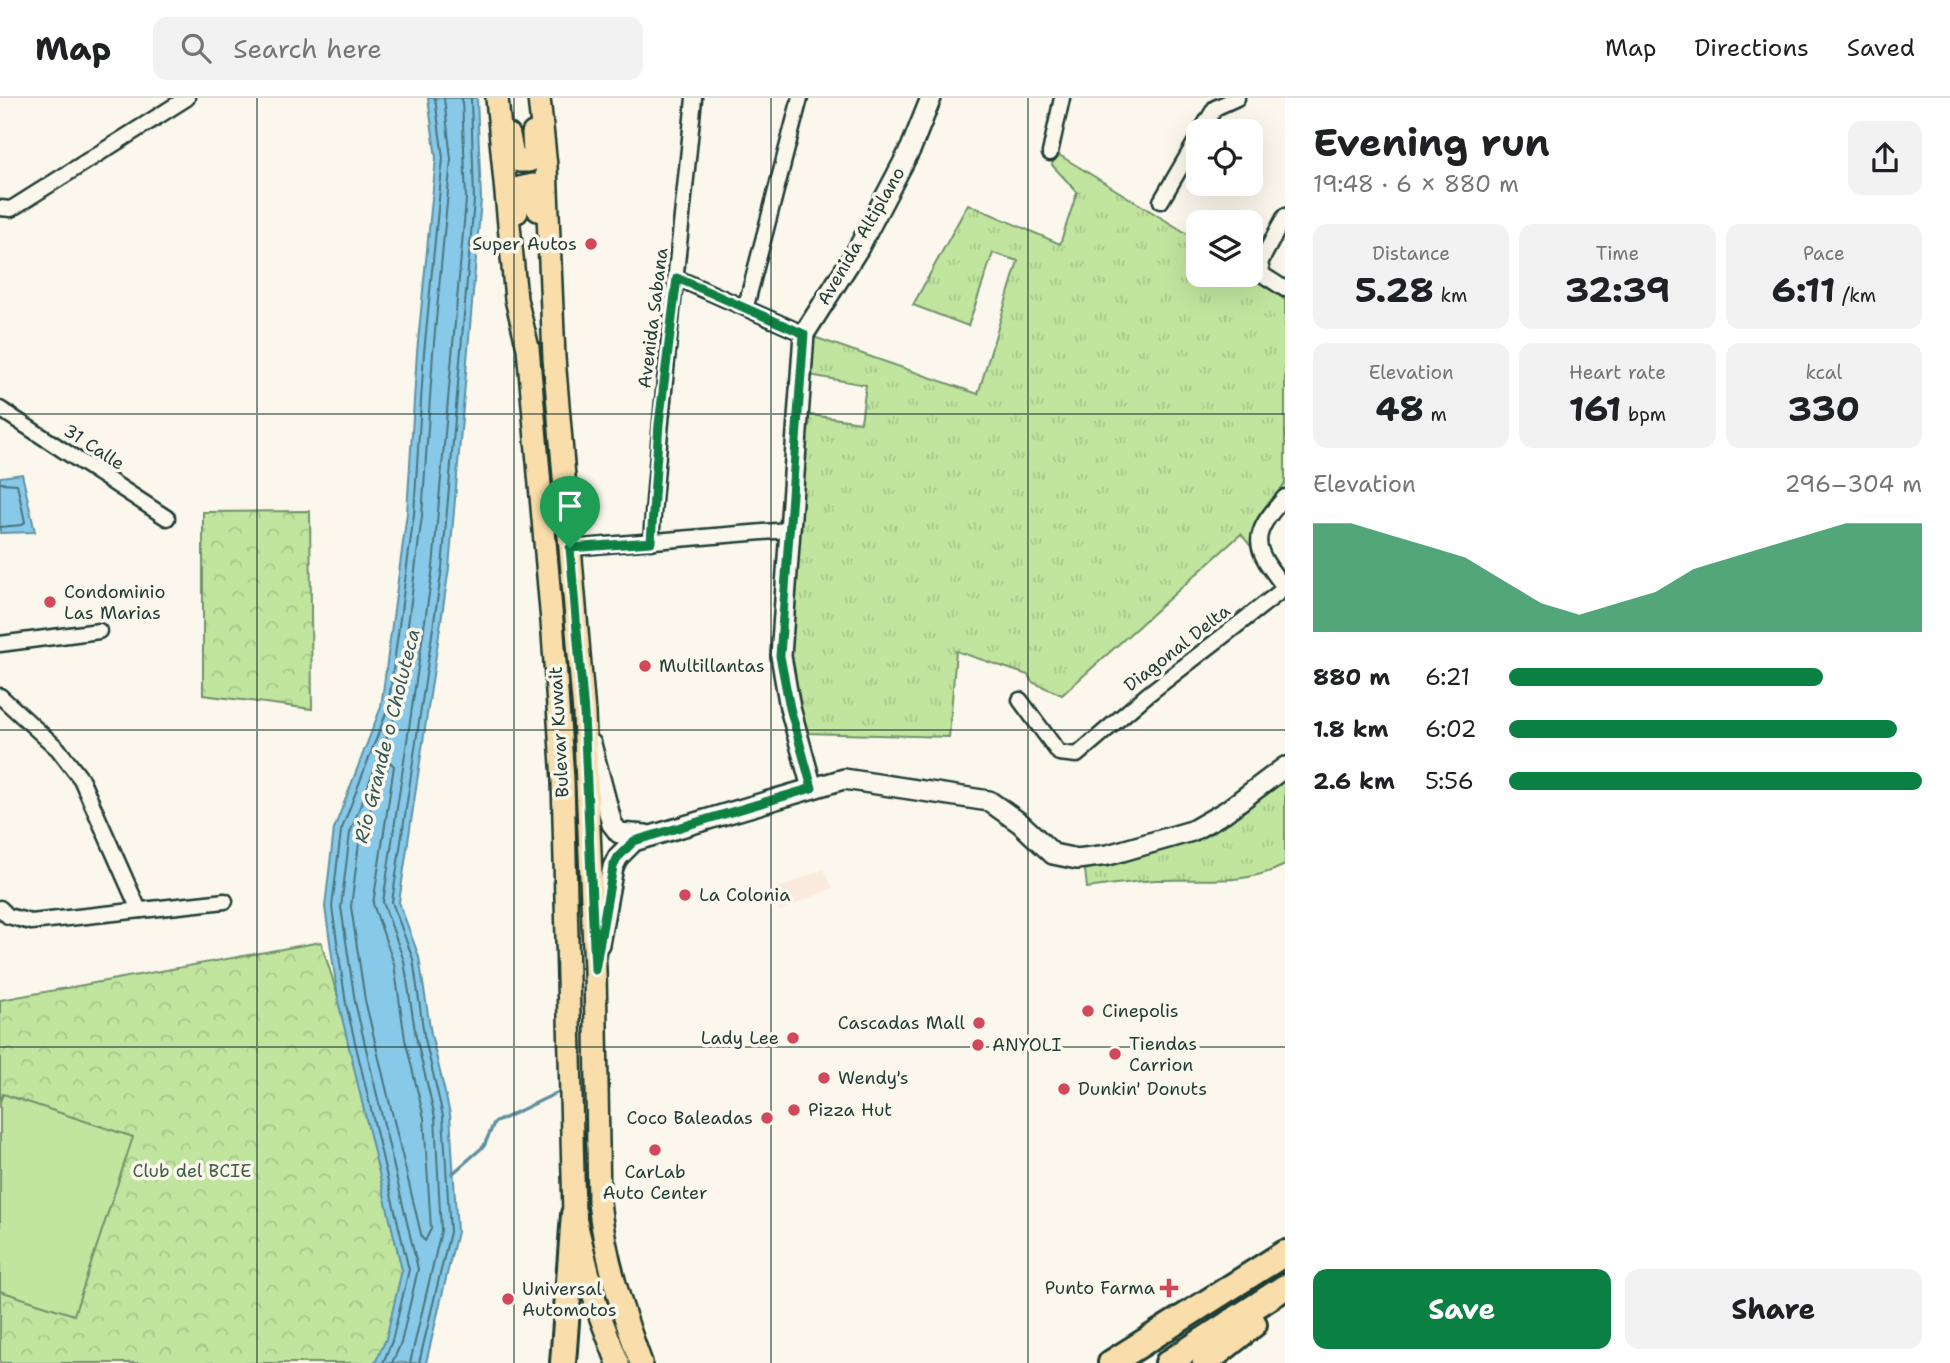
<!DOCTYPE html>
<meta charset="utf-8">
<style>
:root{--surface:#fff;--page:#f2f2f2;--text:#202124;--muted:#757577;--line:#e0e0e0;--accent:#0b8043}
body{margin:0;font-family:"Shantell Sans",sans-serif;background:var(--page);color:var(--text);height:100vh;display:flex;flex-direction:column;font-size:26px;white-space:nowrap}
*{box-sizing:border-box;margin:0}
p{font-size:23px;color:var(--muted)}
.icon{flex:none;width:38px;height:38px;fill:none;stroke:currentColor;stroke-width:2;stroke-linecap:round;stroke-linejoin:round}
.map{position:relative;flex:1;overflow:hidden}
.drawer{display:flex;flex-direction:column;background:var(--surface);width:665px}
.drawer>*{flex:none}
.buttons{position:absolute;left:1186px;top:21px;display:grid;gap:14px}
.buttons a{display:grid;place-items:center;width:77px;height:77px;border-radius:14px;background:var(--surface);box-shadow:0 7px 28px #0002;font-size:35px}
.pin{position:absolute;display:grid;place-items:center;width:60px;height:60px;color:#fff;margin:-72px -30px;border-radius:50% 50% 50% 0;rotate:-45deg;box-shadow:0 0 7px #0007}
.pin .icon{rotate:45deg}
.round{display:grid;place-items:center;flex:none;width:74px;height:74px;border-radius:14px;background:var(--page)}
.overview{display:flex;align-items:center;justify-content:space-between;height:119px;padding:0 28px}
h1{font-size:38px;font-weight:700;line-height:52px}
.stats{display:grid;grid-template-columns:repeat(3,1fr);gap:10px;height:119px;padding:7px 28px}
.stats div{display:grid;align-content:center;border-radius:14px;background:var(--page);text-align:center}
.stats b{font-size:35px;font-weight:700}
.stats small{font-size:19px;font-weight:400}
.stats p{font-size:19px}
.chart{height:196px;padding:14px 28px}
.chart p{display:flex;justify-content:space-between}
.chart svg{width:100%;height:126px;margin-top:7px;fill:var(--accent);opacity:.7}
.button{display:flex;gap:14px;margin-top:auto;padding:14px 28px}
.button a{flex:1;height:80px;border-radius:14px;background:var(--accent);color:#fff;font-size:28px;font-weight:700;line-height:80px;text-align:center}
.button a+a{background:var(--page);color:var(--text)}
ul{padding:0 28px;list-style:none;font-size:23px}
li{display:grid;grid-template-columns:112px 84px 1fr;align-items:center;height:52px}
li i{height:18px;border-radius:9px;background:var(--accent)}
header{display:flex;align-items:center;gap:42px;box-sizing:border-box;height:98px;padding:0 35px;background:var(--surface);border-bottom:2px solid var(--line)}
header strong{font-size:33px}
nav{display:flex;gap:38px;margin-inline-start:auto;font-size:24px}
.search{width:490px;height:63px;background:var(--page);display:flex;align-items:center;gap:18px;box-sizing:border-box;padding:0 24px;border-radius:14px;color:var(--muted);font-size:26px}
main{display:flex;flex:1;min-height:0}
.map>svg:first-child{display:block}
</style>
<header>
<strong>Map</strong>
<div class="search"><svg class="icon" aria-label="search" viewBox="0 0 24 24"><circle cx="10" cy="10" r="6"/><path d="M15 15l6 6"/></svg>Search here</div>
<nav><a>Map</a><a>Directions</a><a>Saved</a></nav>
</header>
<main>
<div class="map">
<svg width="1285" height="1265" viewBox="0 0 1285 1265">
<defs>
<pattern id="grass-tufts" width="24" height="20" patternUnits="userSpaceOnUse" patternTransform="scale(1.75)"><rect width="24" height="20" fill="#c1e59f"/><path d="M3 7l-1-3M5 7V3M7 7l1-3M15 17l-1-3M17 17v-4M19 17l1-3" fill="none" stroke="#a5c58a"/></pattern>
<pattern id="park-crowns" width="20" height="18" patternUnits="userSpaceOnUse" patternTransform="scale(1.75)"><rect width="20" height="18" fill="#c1e59f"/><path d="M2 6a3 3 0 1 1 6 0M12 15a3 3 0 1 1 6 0" fill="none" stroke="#a5c58a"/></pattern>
</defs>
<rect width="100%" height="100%" fill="#fbf7ec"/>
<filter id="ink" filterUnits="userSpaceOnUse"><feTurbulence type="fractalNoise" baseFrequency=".0143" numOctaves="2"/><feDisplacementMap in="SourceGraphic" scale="14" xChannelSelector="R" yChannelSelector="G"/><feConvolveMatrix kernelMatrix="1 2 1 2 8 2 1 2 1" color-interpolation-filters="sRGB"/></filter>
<g filter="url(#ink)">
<path fill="#faeade" d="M824,771L833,790L780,813L772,793Z"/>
<g fill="url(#grass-tufts)" stroke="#70916a" stroke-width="2">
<path d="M1056,55L1199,143V177L1251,176L1285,202V386C1269,405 1248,422 1252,450L1241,436L1062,597L1032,584L1028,577L956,553L949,639L805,635L788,570L803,316L861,324L866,287L809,277L814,239L978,296L1018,163L993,155L968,228L913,207L968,106L1060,146L1077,94L1052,67Z"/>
<path d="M1285,679V767C1244,788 1201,780 1157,782C1134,783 1110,787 1087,790L1085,772L1212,735Z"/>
</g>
<g fill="url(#park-crowns)" stroke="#70916a" stroke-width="2">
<path d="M310,413L312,611L203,597V414Z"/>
<path d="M321,844L390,1063L406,1146L399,1265H0V902Z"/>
</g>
<path fill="#c1e59f" stroke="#70916a" stroke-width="2" d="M3,996L133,1039L74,1217L0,1193V1004Z"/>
<g fill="#88c9e9" stroke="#5e91a1" stroke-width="2">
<path d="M428,0H477L481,102L449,470L399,804L419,859L431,936L450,1016L457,1134L426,1265H375L386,1241L402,1172L339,907L325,809L334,731L381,609L407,415L417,254L436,60Z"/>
<path d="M22,376L35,434L0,435V379Z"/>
</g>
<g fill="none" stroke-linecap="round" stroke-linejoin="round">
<g stroke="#49757c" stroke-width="2">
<path d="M0,385L17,386L25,424L22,427L0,429"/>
<path d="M390,664L394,668L373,806L394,866L405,941L424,1020L431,1131L425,1143L422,1140L365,902L351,809L360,737Z"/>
<path d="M383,1265L392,1243L409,1172L346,906L332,809L341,733L388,610L414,416L424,255L443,60L435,0"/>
<path d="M392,1265L401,1245L418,1171L355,904L341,809L350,735L397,612L422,418L433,255L451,61L444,0"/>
<path d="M410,1265L441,1133L435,1019L416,939L404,863L383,804L433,469L466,102L462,0"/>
<path d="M419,1265L450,1134L443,1018L424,937L413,861L392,804L442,470L474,102L471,0"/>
</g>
<path stroke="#5e91a1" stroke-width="3.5" d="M452,1076L484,1048L494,1025L565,991"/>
<g stroke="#1f3d34" stroke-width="19">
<g id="street">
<path d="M1201,33L1215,10L1237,0"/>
<path d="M1050,55L1062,0"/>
<path d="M1161,103L1199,38"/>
<path d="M0,110L11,111L187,0"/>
<path d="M1285,118L1260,165L1263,177L1285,191"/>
<path d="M677,180L804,236"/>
<path d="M746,208L800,0"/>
<path d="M0,311L167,420"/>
<path d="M1285,399C1249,439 1252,448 1285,490"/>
<path d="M651,444C661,296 680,148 694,0"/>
<path d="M570,450L788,432"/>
<path d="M0,546L99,533"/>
<path d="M0,598L58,651L81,681L139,812"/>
<path d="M1020,602L1059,655L1077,657L1147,597L1285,490"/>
<path d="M0,810L8,818L31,824L225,803"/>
</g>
</g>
<g stroke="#1f3d34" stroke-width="24">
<g id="secondary">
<path d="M591,646L612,726L619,735L646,737"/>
<path d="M812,690L790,610L781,558L804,236L858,151L911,50L931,0"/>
<path d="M599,846L613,769L618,759L634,743L844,681L989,703L1020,725L1053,756L1077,761L1108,757L1192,733L1225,714L1285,669"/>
</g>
</g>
<g stroke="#1f3d34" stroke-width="26">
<g id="primary">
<path d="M497,0L516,201L528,250L553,535L563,682L574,1116L597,1210L618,1265"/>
<path d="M539,0L546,68L554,260L584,615L595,872L599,1104C605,1160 622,1213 641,1265"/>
<path d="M509,37L513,59L519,63H529L534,56L533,35"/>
<path d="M517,114L519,90L533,87L537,93L538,112"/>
</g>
</g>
<g stroke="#1f3d34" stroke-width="30">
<g id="highway">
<path d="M563,1265L574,1116"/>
<path d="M1111,1265L1285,1155"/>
<path d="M1168,1265L1285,1189"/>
<path d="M1205,1265L1254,1226"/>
</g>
</g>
<use href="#street" stroke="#fbf7ec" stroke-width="14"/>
<use href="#secondary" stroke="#fbf7ec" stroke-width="19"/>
<use href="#primary" stroke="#f9deab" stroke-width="21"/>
<use href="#highway" stroke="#f9deab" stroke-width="24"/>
</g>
</g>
<g fill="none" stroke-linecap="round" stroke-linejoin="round" filter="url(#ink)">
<g stroke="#fff" stroke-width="14">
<path id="route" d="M677,180L804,236L780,558L790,610L812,690L634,743L618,759L613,769L595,872L584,615L570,450L651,444L659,326Z"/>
</g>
<use href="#route" stroke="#0b8043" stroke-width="9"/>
</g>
<path fill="none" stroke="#1f3d34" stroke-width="2" stroke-opacity="0.55" d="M257,0V1265M514,0V1265M771,0V1265M1028,0V1265M0,316H1285M0,632H1285M0,949H1285"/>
<g fill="#d1495b" stroke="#fbf7ec" stroke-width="2.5">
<circle cx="591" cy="146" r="7"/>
<circle cx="50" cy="504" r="7"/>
<circle cx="645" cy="568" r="7"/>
<circle cx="685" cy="797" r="7"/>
<circle cx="1088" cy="913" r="7"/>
<circle cx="979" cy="925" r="7"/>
<circle cx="793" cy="940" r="7"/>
<circle cx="978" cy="947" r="7"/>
<circle cx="1115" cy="956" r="7"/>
<circle cx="824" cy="980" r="7"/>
<circle cx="1064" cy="991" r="7"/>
<circle cx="794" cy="1012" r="7"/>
<circle cx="767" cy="1020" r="7"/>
<circle cx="655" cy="1052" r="7"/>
<path d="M1165.5 1179.5h7v7h7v7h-7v7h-7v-7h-7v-7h7z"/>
<circle cx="508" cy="1201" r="7"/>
</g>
<g text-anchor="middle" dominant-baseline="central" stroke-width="7" stroke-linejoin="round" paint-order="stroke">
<g font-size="18" fill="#1f3d34" stroke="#fbf7ec">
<text transform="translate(861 138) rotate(-60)">Avenida Altiplano</text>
<text transform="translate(653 220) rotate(-83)">Avenida Sabana</text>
<text transform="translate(94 349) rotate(33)">31 Calle</text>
<text transform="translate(1177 550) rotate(-38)">Diagonal Delta</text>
<text transform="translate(559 634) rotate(-93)">Bulevar Kuwait</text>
</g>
<g font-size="18" fill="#1f3d34" stroke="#fbf7ec" text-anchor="start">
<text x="577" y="146" text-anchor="end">Super Autos</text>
<text x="64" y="494">Condominio<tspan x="64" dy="21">Las Marias</tspan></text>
<text x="659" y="568">Multillantas</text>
<text x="699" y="797">La Colonia</text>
<text x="1102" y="913">Cinepolis</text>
<text x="965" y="925" text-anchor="end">Cascadas Mall</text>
<text x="779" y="940" text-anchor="end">Lady Lee</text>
<text x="1129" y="946">Tiendas<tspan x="1129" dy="21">Carrion</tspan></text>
<text x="992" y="947">ANYOLI</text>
<text x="838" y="980">Wendy's</text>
<text x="1078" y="991">Dunkin' Donuts</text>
<text x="808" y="1012">Pizza Hut</text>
<text x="753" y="1020" text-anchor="end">Coco Baleadas</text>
<text x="655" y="1074" text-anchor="middle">CarLab<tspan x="655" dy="21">Auto Center</tspan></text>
<text x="1155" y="1190" text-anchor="end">Punto Farma</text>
<text x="522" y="1191">Universal<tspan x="522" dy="21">Automotos</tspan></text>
</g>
<g font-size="18" fill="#3f5f49" stroke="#fbf7ec">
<text x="192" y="1073">Club del BCIE</text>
</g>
<g font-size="19" font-style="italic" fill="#345958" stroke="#fbf7ec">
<text transform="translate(387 638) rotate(-76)">Río Grande o Choluteca</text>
</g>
</g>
</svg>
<div class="buttons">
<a><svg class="icon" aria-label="locate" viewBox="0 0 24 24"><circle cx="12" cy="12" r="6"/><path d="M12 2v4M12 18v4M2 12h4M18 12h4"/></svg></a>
<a><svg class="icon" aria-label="layers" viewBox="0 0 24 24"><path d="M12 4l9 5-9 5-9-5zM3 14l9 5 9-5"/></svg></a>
</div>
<div class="pin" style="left:570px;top:450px;background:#1e9e55"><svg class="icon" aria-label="arrive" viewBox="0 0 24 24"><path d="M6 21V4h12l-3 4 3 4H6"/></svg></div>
</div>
<section class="drawer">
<div class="overview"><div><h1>Evening run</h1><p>19:48 · 6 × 880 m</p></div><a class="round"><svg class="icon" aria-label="share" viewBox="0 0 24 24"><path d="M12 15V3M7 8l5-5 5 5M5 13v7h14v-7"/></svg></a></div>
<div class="stats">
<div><p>Distance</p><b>5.28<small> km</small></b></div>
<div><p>Time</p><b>32:39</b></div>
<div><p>Pace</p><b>6:11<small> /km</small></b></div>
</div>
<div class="stats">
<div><p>Elevation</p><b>48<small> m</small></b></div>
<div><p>Heart rate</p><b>161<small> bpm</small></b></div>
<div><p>kcal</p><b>330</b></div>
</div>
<div class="chart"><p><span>Elevation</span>296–304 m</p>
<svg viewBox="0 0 160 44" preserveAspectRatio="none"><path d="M0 44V6L10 6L20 10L30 14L40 18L50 26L60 34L70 38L80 34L90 30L100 22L110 18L120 14L130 10L140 6L150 6L160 6V44z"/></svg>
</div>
<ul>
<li><b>880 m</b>6:21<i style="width:76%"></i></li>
<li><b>1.8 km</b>6:02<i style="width:94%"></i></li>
<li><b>2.6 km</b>5:56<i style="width:100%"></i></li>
</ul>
<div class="button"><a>Save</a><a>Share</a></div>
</section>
</main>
